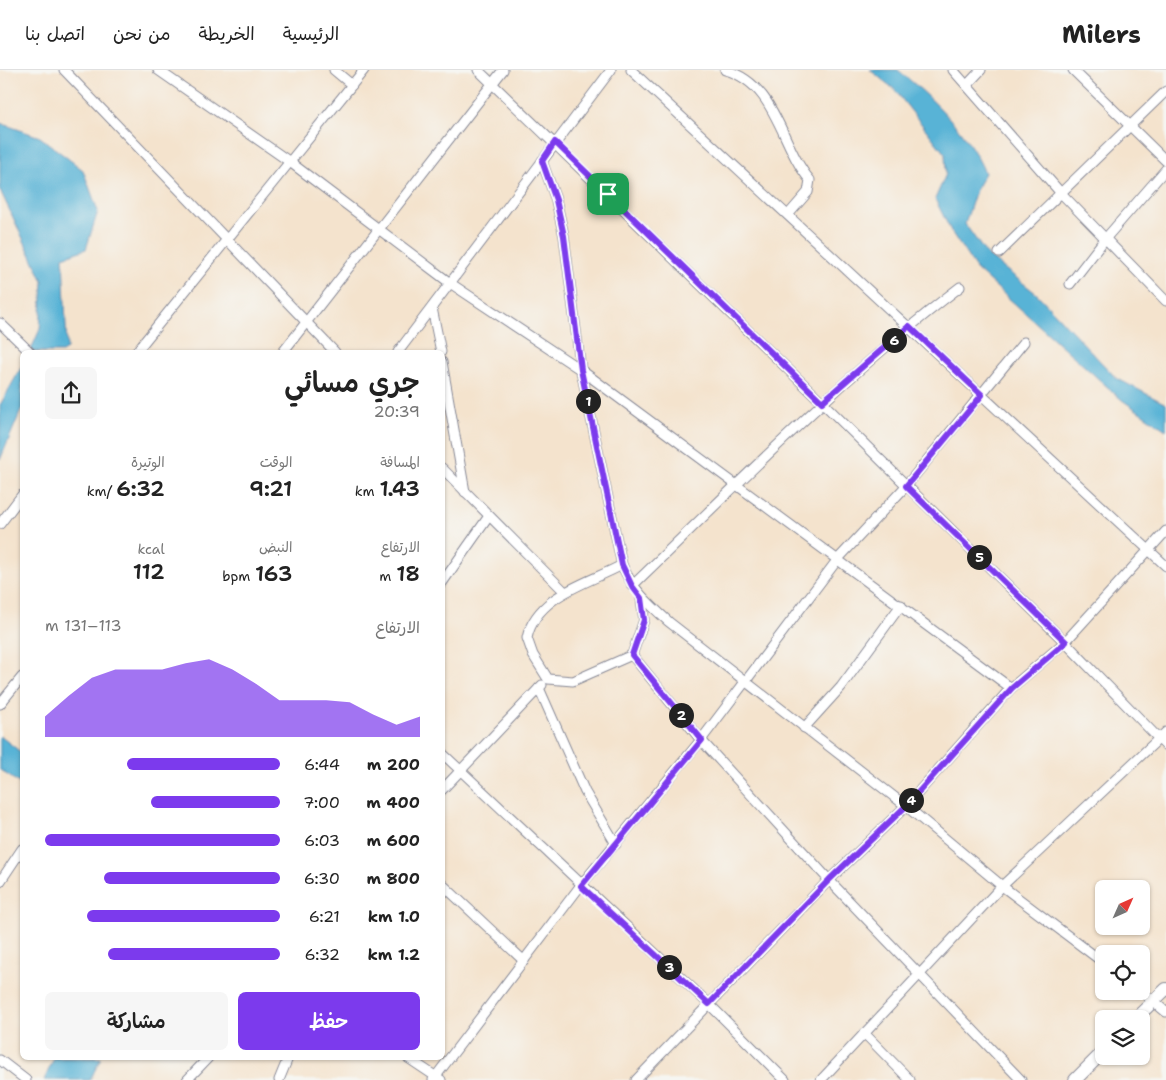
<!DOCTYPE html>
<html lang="ar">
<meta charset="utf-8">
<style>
:root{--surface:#fff;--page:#f6f6f6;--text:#222;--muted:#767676;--line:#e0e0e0;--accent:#7c3aed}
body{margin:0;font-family:"Shantell Sans","Playpen Sans Arabic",sans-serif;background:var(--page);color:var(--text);direction:rtl;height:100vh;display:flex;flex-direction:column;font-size:19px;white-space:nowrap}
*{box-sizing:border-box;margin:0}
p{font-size:16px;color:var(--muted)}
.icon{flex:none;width:28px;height:28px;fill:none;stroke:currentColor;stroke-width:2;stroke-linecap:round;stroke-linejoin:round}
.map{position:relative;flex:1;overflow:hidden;direction:ltr}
.details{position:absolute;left:20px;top:280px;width:425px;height:710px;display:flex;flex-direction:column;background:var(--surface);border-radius:8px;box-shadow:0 1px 4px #0004;direction:rtl}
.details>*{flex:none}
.needle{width:32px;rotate:45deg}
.buttons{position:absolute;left:1095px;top:810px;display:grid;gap:10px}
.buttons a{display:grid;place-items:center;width:55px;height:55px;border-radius:8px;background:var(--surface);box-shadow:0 1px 4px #0004;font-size:25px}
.pin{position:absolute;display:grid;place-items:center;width:42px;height:42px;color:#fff;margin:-21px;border-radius:10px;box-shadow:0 2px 8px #0006}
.km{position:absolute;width:25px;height:25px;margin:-12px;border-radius:50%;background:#222;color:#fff;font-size:14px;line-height:25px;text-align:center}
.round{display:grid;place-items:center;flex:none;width:52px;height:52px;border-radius:8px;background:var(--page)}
.headline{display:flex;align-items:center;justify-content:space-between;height:85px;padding:0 25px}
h1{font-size:28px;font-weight:600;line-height:38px}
.metrics{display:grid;grid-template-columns:repeat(3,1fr);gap:8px;height:85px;padding:5px 25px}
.metrics div{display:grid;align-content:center}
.metrics b{font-size:21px;font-weight:600}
.metrics small{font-size:14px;font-weight:400}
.metrics p{font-size:14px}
.chart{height:140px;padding:10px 25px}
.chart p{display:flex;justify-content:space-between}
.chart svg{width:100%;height:90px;margin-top:5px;fill:var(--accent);opacity:.7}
.primary-button{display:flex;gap:10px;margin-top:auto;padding:10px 25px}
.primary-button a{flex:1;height:58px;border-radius:8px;background:var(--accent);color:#fff;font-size:20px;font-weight:600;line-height:58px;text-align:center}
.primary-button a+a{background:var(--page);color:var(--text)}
ul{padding:0 25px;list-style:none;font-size:16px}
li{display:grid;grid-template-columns:80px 60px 1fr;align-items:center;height:38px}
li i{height:12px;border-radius:6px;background:var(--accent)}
header{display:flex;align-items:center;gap:30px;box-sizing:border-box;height:70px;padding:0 25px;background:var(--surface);border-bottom:1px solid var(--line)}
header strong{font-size:24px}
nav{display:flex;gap:28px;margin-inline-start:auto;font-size:18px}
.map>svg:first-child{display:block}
</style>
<header>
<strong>Milers</strong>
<nav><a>الرئيسية</a><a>الخريطة</a><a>من نحن</a><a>اتصل بنا</a></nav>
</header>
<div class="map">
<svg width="1166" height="1010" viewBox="0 0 1166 1010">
<rect width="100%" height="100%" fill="#f6f6f2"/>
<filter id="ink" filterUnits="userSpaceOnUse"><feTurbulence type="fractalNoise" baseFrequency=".02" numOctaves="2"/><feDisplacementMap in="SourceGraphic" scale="10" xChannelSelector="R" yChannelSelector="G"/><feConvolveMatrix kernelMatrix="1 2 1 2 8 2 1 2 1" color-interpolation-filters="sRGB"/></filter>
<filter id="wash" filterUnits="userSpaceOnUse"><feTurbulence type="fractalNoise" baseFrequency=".0096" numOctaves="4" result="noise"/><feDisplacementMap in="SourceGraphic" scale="20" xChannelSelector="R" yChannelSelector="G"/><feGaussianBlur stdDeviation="1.12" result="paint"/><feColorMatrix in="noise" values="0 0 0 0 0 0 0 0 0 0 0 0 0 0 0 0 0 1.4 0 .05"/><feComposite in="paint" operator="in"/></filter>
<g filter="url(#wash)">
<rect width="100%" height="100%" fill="#f4e3cd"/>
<g fill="#59b3d6" stroke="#3a719a">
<path d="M870,0H898C932,28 968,62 985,103L977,117L965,154L987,185L1037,224L1116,308L1166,334V360L1122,330L976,199L952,163L935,129L946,104L945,84L894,19Z"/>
<path d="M0,53L40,67L83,100L98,141L86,179L63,187L67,279L62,282H30L40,259L43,211L0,120Z"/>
<path d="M22,296V338L0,390V335Z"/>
<path d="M0,666L22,683V715L0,700Z"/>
<path d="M54,988H101L90,1010H44Z"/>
</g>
</g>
<g filter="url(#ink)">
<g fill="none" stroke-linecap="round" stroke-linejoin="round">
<g stroke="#888996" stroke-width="11">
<g id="street">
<path d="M64,0L335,282"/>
<path d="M158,0L290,92L450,213L581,300L1011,618"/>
<path d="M334,0L352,15"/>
<path d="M478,0L822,332L1065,572L1166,676"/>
<path d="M631,0L1166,496"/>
<path d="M725,0C777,14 780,75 810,110L808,122L788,145"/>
<path d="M953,0L1060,122L1166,231"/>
<path d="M1073,0L1166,91"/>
<path d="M967,15L981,0"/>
<path d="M542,91L556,130L564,166L581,300L622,495C633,520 649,534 669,552L906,736L1002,816L1104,893"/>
<path d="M999,183L1166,21"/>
<path d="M1070,214L1105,169L1166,99"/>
<path d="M432,238L441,282"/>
<path d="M0,253L30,282"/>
<path d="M136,282L364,0"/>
<path d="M283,282L503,0"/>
<path d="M398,282L611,0"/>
<path d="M442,292L465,422"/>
<path d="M442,398L565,522"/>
<path d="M0,454L22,425"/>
<path d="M622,495C589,513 536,525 527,568L533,585L548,609L573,611L632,585"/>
<path d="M442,513L489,446"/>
<path d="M632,516C739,413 842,307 960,217"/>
<path d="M641,528L644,550L632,585L701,670L829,810L1021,1010"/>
<path d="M539,618L585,722L616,774"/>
<path d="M0,634L22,607"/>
<path d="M804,658L841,617L901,535"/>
<path d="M442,683L709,934L785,1010"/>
<path d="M442,720L542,615"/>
<path d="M0,812L22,779"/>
<path d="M442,814L524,891"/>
<path d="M1141,921L1166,942"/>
<path d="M864,963L910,1010"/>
<path d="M408,988L441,1010"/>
<path d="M0,990L26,1010"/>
<path d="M187,1010L208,988"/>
<path d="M279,1010L288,988"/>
<path d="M433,1010L581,815L701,670L838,489L906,416L1024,272"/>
<path d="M636,1010L829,810L906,736L1011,618L1065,572L1166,461"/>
<path d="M821,1010L1002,816L1166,662"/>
</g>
</g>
<g stroke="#888996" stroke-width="14">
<g id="secondary">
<path d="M1135,949L1166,919"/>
<path d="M1075,1010L1104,981"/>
</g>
</g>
<use href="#street" stroke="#fff" stroke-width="9"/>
<use href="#secondary" stroke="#fff" stroke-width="12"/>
</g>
</g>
<g fill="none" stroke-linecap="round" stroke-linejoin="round" filter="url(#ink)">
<g stroke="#fff" stroke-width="10">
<path id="route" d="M555,72L822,332L909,256L982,325L906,416L1066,572L1012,618L906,736L829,810L709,934L581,816L702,670L632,585L644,550L641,528L632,516L622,495L581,300L564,166L556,130L542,91Z"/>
</g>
<use href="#route" stroke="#7c3aed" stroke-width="6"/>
</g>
</svg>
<div class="buttons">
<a><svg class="needle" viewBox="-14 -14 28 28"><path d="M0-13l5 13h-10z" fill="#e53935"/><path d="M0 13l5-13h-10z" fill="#767676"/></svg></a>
<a><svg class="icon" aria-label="locate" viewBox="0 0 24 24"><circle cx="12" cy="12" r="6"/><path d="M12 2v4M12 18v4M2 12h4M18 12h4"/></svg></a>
<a><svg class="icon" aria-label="layers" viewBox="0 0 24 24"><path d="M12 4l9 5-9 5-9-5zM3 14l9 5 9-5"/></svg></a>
</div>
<div class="pin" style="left:608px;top:124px;background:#1e9e55"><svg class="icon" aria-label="arrive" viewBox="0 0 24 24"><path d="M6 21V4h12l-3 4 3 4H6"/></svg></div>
<b class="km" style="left:588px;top:331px">1</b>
<b class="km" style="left:681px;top:645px">2</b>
<b class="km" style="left:669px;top:897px">3</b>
<b class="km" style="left:911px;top:730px">4</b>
<b class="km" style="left:979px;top:487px">5</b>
<b class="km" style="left:894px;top:270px">6</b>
<section class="details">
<div class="headline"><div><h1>جري مسائي</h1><p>20:39</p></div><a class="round"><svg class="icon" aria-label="share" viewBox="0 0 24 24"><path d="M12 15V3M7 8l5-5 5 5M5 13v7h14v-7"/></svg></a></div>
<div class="metrics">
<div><p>المسافة</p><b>1.43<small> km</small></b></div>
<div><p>الوقت</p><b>9:21</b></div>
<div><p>الوتيرة</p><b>6:32<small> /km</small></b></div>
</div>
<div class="metrics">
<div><p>الارتفاع</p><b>18<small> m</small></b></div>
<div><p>النبض</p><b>163<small> bpm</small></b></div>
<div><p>kcal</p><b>112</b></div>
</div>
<div class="chart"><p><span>الارتفاع</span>113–131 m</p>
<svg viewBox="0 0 160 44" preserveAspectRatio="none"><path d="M0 44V34L10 24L20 15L30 11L40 11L50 11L60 8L70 6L80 11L90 18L100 26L110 26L120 26L130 27L140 33L150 38L160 34V44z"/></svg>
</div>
<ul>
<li><b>200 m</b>6:44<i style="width:65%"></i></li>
<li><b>400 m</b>7:00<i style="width:55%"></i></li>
<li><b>600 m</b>6:03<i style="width:100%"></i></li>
<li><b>800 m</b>6:30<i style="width:75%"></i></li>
<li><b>1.0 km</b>6:21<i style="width:82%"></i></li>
<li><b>1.2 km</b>6:32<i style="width:73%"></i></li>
</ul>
<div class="primary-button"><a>حفظ</a><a>مشاركة</a></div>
</section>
</div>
